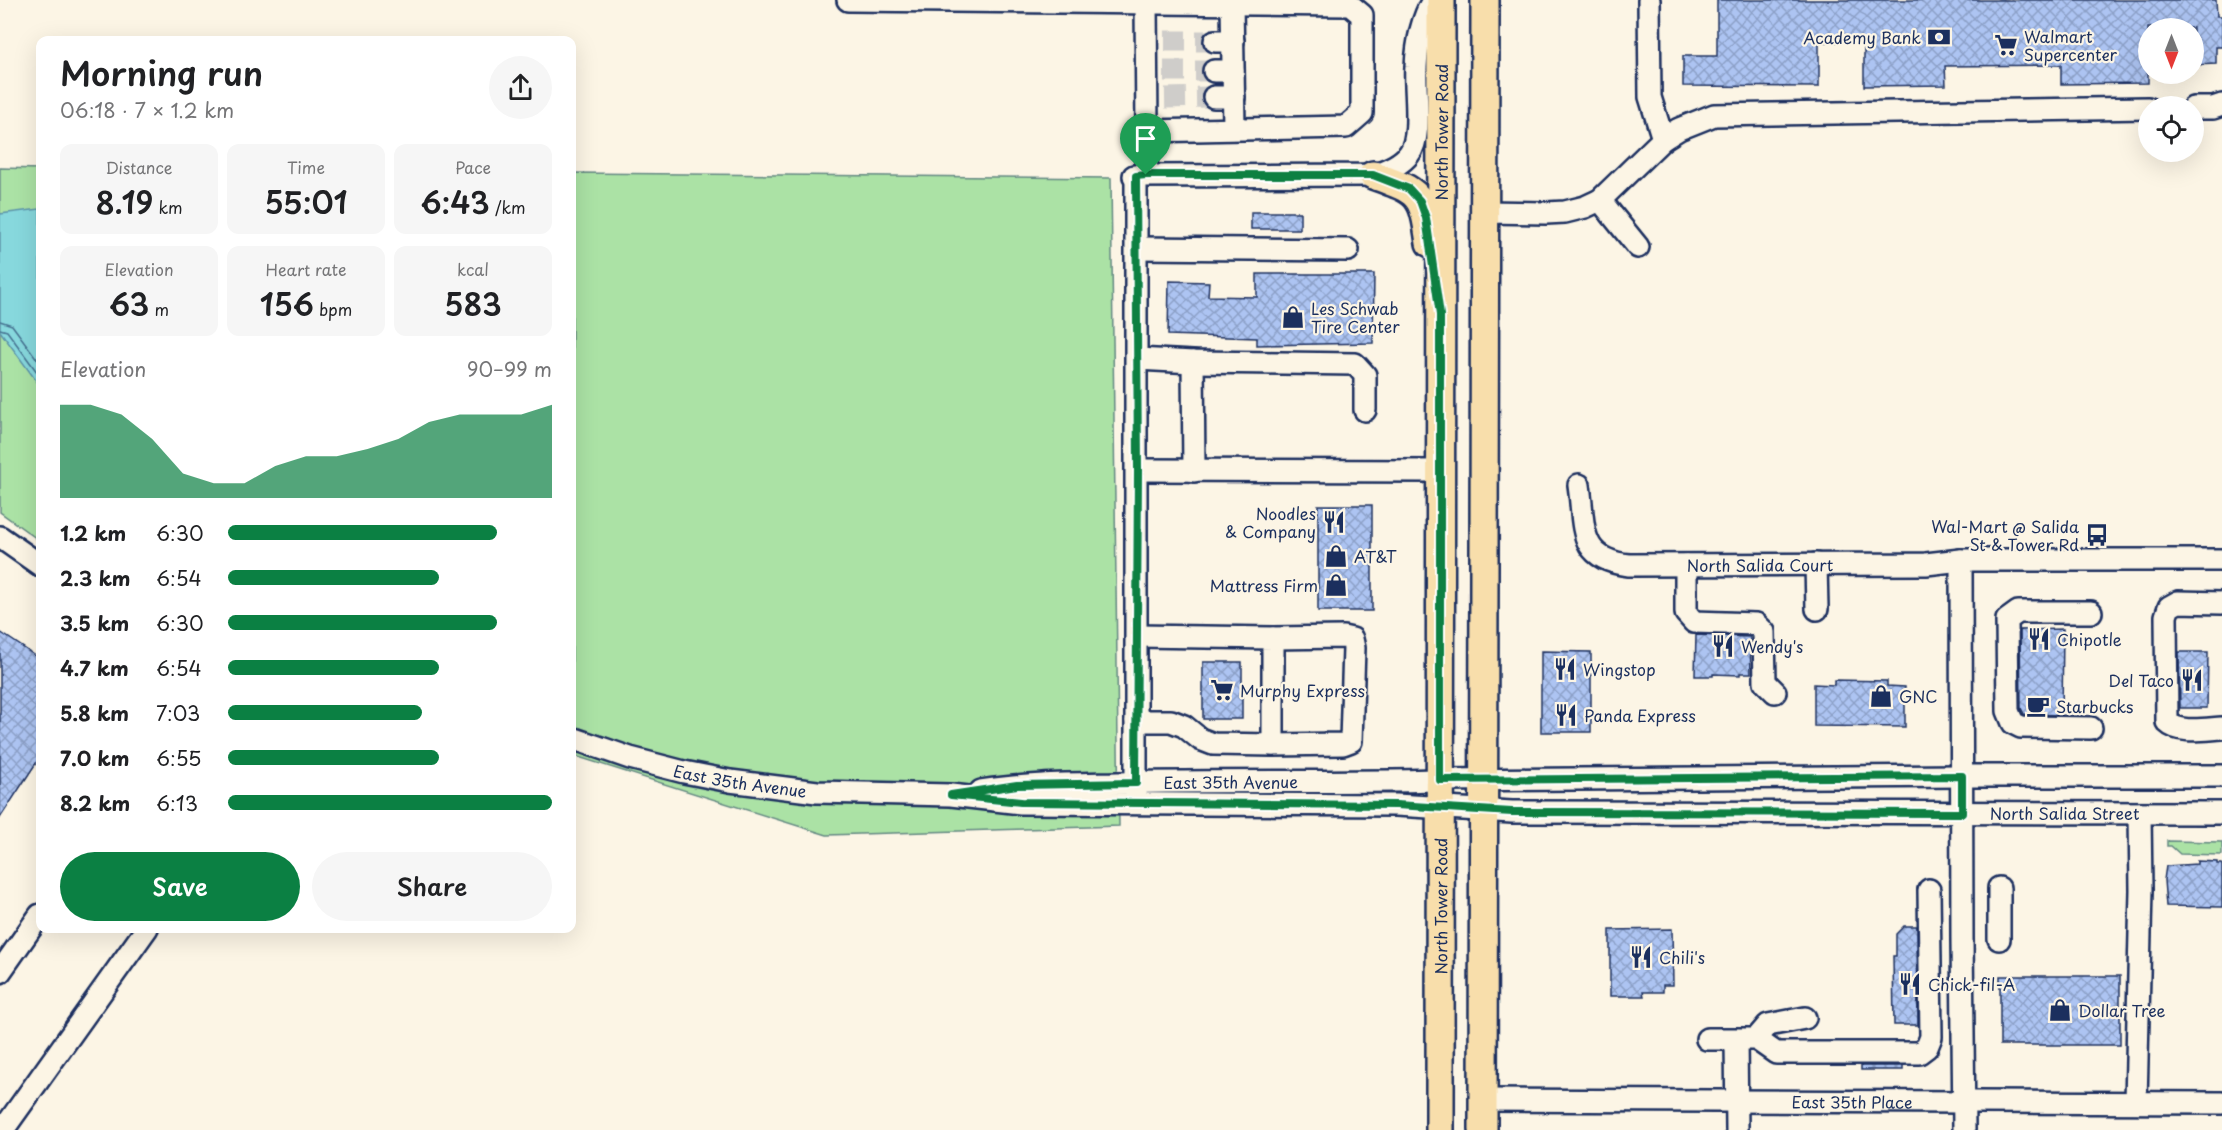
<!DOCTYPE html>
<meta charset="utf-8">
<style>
:root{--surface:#fff;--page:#f6f6f6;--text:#202124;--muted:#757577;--accent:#0b8043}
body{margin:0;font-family:"Playpen Sans",sans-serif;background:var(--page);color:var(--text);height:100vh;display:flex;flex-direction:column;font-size:22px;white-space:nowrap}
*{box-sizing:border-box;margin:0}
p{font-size:20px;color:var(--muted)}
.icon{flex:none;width:33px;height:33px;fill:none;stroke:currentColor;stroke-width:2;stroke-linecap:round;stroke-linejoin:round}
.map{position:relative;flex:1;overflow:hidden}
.panel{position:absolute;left:36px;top:36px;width:540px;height:897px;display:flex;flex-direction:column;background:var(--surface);border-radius:12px;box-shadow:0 6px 24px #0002}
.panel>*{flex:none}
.needle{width:39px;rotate:180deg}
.tools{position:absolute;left:2138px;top:18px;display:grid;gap:12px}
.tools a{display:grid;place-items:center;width:66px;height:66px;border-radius:50%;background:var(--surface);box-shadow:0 6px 24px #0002;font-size:30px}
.pin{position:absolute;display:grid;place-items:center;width:51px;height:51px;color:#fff;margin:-62px -26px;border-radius:50% 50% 50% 0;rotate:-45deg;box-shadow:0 0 6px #0007}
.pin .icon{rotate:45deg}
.round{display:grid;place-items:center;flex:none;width:63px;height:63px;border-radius:32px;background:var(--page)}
.summary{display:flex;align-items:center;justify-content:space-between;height:102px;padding:0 24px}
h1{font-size:33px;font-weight:600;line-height:45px}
.figures{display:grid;grid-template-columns:repeat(3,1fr);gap:9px;height:102px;padding:6px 24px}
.figures div{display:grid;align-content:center;border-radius:12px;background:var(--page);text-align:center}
.figures b{font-size:30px;font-weight:600}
.figures small{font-size:16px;font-weight:400}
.figures p{font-size:16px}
.chart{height:168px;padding:12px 24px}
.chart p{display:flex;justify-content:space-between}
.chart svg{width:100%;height:108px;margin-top:6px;fill:var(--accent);opacity:.7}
.action{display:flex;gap:12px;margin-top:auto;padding:12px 24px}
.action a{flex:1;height:69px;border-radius:36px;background:var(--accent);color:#fff;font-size:24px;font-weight:600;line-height:69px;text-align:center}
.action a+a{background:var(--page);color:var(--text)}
ul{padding:0 24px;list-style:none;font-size:20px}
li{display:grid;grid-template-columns:96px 72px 1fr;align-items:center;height:45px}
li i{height:15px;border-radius:8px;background:var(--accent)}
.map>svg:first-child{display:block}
</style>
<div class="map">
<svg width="2222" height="1130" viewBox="0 0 2222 1130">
<defs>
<pattern id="building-cross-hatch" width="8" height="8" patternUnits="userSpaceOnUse" patternTransform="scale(1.5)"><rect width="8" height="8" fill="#adc4f2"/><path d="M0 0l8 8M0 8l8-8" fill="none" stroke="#8ca0c7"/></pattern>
</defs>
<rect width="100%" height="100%" fill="#fcf5e5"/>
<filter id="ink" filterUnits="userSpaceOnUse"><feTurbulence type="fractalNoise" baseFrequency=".0167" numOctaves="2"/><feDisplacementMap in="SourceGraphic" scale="12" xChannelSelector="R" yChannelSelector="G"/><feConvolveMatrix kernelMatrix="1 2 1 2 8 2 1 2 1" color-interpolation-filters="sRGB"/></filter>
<g filter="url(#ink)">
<g fill="#abe2a5" stroke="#638882" stroke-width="1.5">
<path d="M0,168L40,169V541L0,512Z"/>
<path d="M572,173L1111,178L1119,826L827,835L572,755Z"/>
<path d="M2167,841L2222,842V855L2180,854L2171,846H2167Z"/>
</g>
<path fill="#87d8dd" stroke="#5c94aa" stroke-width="1.5" d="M40,209V386L0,331V214Z"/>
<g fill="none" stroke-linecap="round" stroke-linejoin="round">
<g stroke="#467391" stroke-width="1.5">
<path d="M0,321L12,325L40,363"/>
<path d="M0,329L7,331L40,376"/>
</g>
</g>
<g fill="url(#building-cross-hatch)" stroke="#1b2f5e" stroke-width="1.5">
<path d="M1717,0H2216L2217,16H2222V47H2216V64L2193,65V28H2148V83L2061,84V65L1945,66L1946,85L1864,86V42H1819V87L1683,86V56H1717Z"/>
<rect x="1251" y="212" width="49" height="17"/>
<path d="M1257,274H1374L1373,343L1257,345V338L1168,335L1169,281L1209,282L1208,296L1257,297Z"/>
<rect x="1318" y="505" width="54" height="106"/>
<path d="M2063,629L2062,715L2024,714L2021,708L2020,630Z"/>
<path d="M0,632L40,659V757L0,818Z"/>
<path d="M1696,635L1750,637L1751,673H1740V675L1713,674V676H1695Z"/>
<path d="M1541,651L1591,652V732H1541Z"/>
<path d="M2179,652H2208L2207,708H2180Z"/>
<rect x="1203" y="662" width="39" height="57"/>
<path d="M1834,680L1887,681V686L1905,687V727L1814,726V684L1834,685Z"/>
<path d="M2197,861L2217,862V864H2222V907L2166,906L2164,880L2166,866L2197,864Z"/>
<path d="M1904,926H1917L1918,1025H1894L1893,956H1896V934Z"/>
<path d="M1672,929L1673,985H1663V992H1643L1644,996H1610V930Z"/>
<rect x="2000" y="976" width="120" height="69"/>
<rect x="1861" y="1066" width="42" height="4"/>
</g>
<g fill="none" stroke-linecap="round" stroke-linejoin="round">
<g stroke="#cfcdca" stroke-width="21" stroke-dasharray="21 10" stroke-linecap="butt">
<path d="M1165,41H1215"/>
<path d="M1164,71H1214"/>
<path d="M1165,98L1214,97"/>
</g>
<g stroke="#1b2f5e" stroke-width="26">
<g id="minor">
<path d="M848,0L1350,5L1362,15V113L1346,127L1147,131L1146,175"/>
<path d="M1649,0L1650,97L1663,139"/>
<path d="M1146,2L1147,131"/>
<path d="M1232,3L1234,128"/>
<path d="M1215,41H1233"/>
<path d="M1214,71H1233"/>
<path d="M1214,97H1234"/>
<path d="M2193,108H2213L2222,105"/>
<path d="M1134,176L1373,175C1386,170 1401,165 1409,154C1423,137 1414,89 1416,67C1417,42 1421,21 1433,0"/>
<path d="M1600,200L1638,247"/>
<path d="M1485,212L1546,213L1565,212L1585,207L1600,200L1663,139L1679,129L1714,115L2148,108"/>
<path d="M1137,248L1348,250"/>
<path d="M1137,359L1193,362L1355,364L1365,375V410"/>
<path d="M1193,362L1194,471"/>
<path d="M1138,470L1441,471"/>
<path id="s1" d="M1579,485C1585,527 1577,559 1629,565L1926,564L1961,560H2222"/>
<path d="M0,537L40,565"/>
<path d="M1961,560L1962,939L1964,1130"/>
<path d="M1816,564L1817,609"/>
<path d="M1686,565V613L1694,622L1756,624L1764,632L1765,682L1775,692"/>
<path d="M2222,603L2178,602L2169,607L2166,616L2167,722C2179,734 2205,729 2222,728"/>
<path d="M2091,612H2018L2007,620L2008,711L2013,723L2021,727L2091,728"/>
<path d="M1136,721H1171L1184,726L1200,739L1213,744L1273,745V638L1137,636"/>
<path id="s2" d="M572,738L630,758L684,772L730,781L817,792L951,795L1021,803L1396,805L1512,812L2222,813"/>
<path d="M1273,745L1343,744L1351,741L1354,648L1352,639L1343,637L1273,638"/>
<path id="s3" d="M981,791C1026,784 1071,784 1117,783C1225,780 1332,783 1440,780L1962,776H2222"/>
<path d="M1136,797V176"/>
<path d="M1999,888V939"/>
<path d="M0,972L40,915"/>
<path d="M1707,1039H1756L1768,1025L1805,1018"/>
<path d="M1756,1039L1776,1053H1919L1927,1047L1931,1037L1929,890"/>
<path d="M1736,1040L1737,1130"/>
<path id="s4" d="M1483,1100L2222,1103"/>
<path d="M2136,1102L2141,890L2140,813"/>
<path d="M3,1130L147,928"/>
</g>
</g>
<g stroke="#1b2f5e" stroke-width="32">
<g id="major">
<path d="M1373,175C1420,192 1423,193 1430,243"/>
<path id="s5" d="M1440,1130L1441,0"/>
<path d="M1483,1130L1485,0"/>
</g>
</g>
<use href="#minor" stroke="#fcf5e5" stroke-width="21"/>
<use href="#major" stroke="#f8deab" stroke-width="27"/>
</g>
</g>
<g fill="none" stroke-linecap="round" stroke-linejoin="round" filter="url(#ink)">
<g stroke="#fff" stroke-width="12">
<path id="route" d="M1146,175H1373L1409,189L1420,201L1426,218L1440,315V780L1962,776V813L1512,812L1396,805L1021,802L951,795L1017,785L1136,783L1138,470L1136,176Z"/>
</g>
<use href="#route" stroke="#0b8043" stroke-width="8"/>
</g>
<defs>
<g id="bank-bare" transform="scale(1.8)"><path d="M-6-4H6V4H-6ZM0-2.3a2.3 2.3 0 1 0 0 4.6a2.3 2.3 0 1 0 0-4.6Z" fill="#1b2f5e" stroke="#fcf5e5" stroke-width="2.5" paint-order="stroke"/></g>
<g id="supermarket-bare" transform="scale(1.8)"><path d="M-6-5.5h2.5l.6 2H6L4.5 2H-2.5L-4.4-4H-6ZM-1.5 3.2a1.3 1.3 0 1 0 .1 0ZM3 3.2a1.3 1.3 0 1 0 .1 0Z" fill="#1b2f5e" stroke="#fcf5e5" stroke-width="2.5" paint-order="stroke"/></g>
<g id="shop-bare" transform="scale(1.8)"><path d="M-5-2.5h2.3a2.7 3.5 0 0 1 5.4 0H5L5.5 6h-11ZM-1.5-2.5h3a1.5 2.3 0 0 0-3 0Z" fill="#1b2f5e" stroke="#fcf5e5" stroke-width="2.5" paint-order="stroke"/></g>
<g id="restaurant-bare" transform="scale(1.8)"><path d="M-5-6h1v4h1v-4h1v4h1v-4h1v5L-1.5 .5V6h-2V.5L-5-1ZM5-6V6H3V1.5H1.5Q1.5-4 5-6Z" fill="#1b2f5e" stroke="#fcf5e5" stroke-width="2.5" paint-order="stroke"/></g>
<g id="bus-bare" transform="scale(1.8)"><path d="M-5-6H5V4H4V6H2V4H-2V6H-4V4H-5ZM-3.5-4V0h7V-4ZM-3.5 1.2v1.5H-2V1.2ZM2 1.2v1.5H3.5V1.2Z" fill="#1b2f5e" stroke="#fcf5e5" stroke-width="2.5" paint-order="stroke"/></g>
<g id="cafe-bare" transform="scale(1.8)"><path d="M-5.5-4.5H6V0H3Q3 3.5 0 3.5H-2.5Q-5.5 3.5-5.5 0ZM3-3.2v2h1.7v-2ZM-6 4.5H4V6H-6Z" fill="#1b2f5e" stroke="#fcf5e5" stroke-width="2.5" paint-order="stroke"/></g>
</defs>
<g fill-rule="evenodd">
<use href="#bank-bare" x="1939" y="37"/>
<use href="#supermarket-bare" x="2006" y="45"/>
<use href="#shop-bare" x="1293" y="317"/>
<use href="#restaurant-bare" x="1334" y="522"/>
<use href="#bus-bare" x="2097" y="535"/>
<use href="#shop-bare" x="1336" y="556"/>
<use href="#shop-bare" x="1336" y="585"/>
<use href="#restaurant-bare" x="2039" y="639"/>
<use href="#restaurant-bare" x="1723" y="646"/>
<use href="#restaurant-bare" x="1565" y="669"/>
<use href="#restaurant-bare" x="2192" y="680"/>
<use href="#supermarket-bare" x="1222" y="690"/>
<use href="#shop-bare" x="1881" y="696"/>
<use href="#cafe-bare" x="2038" y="706"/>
<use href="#restaurant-bare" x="1566" y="715"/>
<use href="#restaurant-bare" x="1641" y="957"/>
<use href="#restaurant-bare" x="1910" y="984"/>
<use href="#shop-bare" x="2060" y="1010"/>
</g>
<g text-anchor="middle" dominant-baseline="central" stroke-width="4.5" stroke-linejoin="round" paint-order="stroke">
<g font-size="16" fill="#1b2f5e" stroke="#fcf5e5" text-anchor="start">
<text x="2024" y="36">Walmart<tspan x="2024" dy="18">Supercenter</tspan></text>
<text x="1921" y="37" text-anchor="end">Academy Bank</text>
<text x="1311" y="308">Les Schwab<tspan x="1311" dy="18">Tire Center</tspan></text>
<text x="1316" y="513" text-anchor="end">Noodles<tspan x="1316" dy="18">&amp; Company</tspan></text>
<text x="2079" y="526" text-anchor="end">Wal-Mart @ Salida<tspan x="2079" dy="18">St &amp; Tower Rd</tspan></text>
<text x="1354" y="556">AT&amp;T</text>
<text x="1318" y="585" text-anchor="end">Mattress Firm</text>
<text x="2057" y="639">Chipotle</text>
<text x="1741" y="646">Wendy's</text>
<text x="1583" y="669">Wingstop</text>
<text x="2174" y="680" text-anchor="end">Del Taco</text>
<text x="1240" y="690">Murphy Express</text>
<text x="1899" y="696">GNC</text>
<text x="2056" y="706">Starbucks</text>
<text x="1584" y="715">Panda Express</text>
<text x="1659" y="957">Chili's</text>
<text x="1928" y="984">Chick-fil-A</text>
<text x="2078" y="1010">Dollar Tree</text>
</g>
<g font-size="16" fill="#1b2f5e" stroke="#fcf5e5">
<text stroke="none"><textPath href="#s5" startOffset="998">North Tower Road</textPath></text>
<text stroke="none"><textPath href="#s1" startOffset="238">North Salida Court</textPath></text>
<text stroke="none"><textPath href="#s2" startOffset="174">East 35th Avenue</textPath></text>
<text stroke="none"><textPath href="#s3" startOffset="250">East 35th Avenue</textPath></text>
<text stroke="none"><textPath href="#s2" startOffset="1500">North Salida Street</textPath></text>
<text stroke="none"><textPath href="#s5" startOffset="224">North Tower Road</textPath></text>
<text stroke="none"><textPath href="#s4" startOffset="369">East 35th Place</textPath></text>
</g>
</g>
</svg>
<div class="tools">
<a><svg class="needle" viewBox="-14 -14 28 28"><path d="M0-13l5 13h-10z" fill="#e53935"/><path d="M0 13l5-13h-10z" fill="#757577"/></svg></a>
<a><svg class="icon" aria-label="locate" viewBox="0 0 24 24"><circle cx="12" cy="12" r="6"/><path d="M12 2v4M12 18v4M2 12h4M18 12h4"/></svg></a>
</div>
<div class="pin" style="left:1146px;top:175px;background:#1e9e55"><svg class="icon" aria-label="arrive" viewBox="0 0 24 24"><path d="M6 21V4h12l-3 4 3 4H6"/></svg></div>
<section class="panel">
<div class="summary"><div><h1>Morning run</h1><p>06:18 · 7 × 1.2 km</p></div><a class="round"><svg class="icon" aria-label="share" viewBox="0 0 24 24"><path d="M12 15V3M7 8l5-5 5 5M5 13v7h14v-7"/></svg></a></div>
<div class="figures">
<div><p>Distance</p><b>8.19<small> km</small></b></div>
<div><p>Time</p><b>55:01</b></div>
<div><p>Pace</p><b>6:43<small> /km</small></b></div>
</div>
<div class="figures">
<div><p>Elevation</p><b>63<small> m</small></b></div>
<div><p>Heart rate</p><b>156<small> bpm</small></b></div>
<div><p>kcal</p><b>583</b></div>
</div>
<div class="chart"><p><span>Elevation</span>90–99 m</p>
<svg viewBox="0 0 160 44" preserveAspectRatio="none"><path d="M0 44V6L10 6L20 10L30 20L40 34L50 38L60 38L70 31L80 27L90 27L100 24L110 20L120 13L130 10L140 10L150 10L160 6V44z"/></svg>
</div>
<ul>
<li><b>1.2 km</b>6:30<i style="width:83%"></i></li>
<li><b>2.3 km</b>6:54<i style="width:65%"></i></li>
<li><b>3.5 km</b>6:30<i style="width:83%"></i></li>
<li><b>4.7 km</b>6:54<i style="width:65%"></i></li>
<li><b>5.8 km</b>7:03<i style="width:60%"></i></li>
<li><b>7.0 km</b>6:55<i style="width:65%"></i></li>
<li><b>8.2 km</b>6:13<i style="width:100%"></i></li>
</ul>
<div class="action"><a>Save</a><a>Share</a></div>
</section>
</div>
